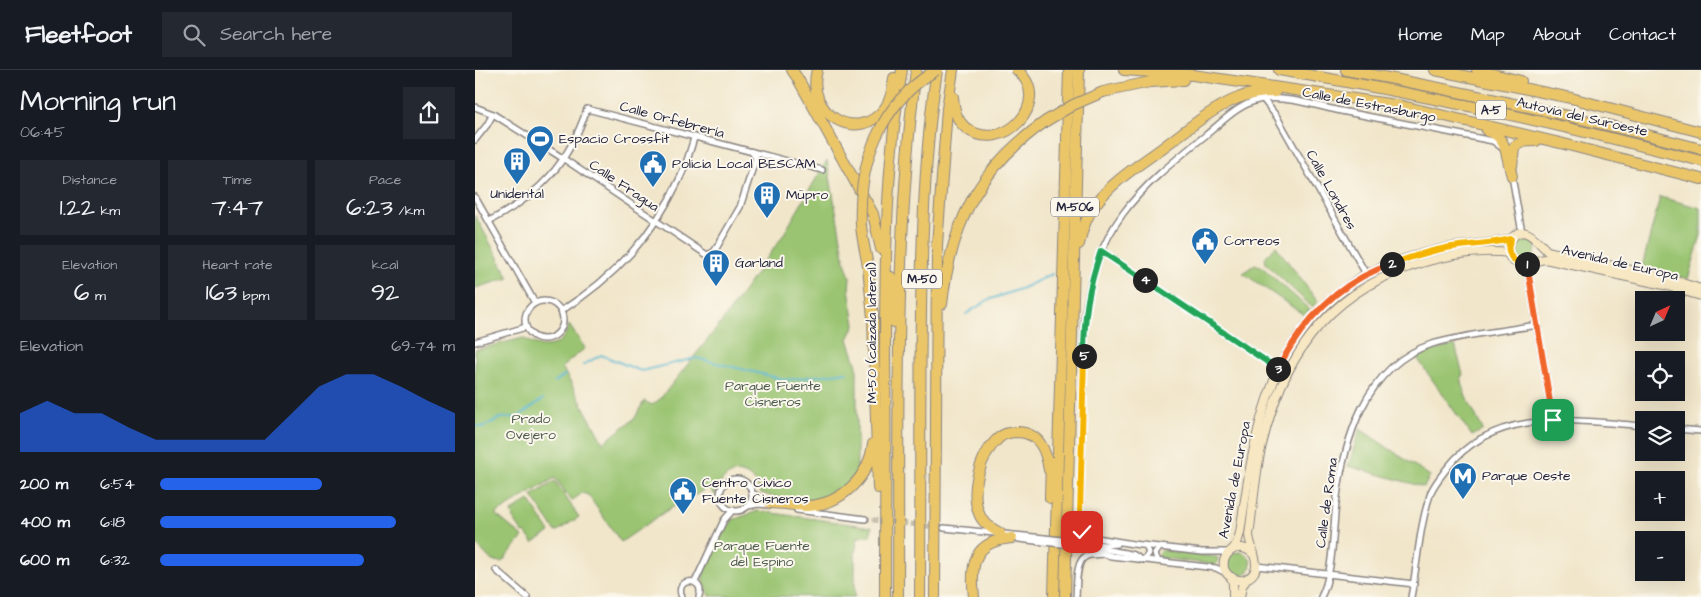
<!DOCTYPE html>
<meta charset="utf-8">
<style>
:root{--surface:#171b24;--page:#242831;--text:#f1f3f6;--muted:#9ea1a6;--line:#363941;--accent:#2563eb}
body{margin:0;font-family:"Architects Daughter",sans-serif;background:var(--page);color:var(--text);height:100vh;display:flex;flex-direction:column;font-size:19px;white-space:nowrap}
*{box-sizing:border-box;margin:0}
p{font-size:16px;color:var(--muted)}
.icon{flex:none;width:28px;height:28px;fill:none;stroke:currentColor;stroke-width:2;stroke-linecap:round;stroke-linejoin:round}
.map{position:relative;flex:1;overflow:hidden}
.panel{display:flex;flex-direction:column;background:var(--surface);width:475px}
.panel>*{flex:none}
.needle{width:32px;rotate:44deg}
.buttons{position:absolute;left:1160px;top:221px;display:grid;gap:10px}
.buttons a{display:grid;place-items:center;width:50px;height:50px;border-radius:0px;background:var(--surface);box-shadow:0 5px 20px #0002;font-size:25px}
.pin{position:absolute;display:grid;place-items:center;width:42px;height:42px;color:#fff;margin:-21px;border-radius:10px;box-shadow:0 2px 8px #0006}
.km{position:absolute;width:25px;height:25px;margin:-12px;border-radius:50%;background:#222;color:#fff;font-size:14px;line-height:25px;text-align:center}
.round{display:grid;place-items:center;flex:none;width:52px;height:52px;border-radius:0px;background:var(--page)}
.summary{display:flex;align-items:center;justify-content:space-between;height:85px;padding:0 20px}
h1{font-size:28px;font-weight:600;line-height:38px}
.stats{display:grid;grid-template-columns:repeat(3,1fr);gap:8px;height:85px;padding:5px 20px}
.stats div{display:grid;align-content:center;border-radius:0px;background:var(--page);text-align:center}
.stats b{font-size:25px;font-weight:600}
.stats small{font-size:14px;font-weight:400}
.stats p{font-size:14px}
.chart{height:140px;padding:10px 20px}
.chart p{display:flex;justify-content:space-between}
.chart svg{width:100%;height:90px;margin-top:5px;fill:var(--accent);opacity:.7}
ul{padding:0 20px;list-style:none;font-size:16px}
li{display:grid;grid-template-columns:80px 60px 1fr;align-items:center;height:38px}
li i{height:12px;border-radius:6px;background:var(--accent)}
header{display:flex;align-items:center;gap:30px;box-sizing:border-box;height:70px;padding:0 25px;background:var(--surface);border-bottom:1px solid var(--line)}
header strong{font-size:24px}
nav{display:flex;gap:28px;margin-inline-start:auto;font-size:18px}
.search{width:350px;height:45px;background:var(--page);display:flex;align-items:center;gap:12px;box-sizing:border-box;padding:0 18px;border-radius:0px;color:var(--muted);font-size:19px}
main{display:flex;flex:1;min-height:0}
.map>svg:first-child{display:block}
</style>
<header>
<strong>Fleetfoot</strong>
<div class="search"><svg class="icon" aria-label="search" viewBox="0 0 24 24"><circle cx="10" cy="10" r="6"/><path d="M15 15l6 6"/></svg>Search here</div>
<nav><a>Home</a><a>Map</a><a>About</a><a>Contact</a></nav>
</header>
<main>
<section class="panel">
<div class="summary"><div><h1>Morning run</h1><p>06:45</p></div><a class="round"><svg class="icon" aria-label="share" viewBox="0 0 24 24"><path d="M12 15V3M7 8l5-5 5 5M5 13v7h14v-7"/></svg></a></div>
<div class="stats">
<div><p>Distance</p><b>1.22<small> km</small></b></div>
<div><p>Time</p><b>7:47</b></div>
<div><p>Pace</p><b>6:23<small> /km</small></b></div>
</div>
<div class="stats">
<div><p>Elevation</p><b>6<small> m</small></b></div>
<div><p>Heart rate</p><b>163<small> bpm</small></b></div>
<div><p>kcal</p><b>92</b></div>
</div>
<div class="chart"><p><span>Elevation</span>69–74 m</p>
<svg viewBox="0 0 160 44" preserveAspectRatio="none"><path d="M0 44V25L10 19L20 25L30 25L40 32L50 38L60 38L70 38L80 38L90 38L100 25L110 12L120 6L130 6L140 12L150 19L160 25V44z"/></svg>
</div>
<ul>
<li><b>200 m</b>6:54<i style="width:55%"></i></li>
<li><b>400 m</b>6:18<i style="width:80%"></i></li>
<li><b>600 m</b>6:32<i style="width:69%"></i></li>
</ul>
</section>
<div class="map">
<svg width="1226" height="527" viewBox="0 0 1226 527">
<rect width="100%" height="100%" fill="#fbf7ec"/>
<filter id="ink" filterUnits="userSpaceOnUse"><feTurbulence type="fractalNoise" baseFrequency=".02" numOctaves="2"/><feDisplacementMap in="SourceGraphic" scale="10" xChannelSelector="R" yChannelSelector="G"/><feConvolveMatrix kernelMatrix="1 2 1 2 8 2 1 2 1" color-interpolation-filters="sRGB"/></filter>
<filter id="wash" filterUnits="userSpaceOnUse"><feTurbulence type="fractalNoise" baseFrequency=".0096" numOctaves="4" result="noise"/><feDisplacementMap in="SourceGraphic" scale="20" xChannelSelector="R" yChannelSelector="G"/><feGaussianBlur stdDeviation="1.12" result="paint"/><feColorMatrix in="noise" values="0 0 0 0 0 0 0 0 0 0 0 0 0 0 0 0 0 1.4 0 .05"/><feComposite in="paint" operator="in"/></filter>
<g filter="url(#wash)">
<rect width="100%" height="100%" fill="#f1e6ca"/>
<g fill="#9ac471" stroke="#5e7356">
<path d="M352,90L370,192L375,207L374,219L380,255L373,269L382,296V401C380,408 377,411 371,416C348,437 313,432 286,423C284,419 282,415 280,412C264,393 245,405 240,425L233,418L191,441L146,472L113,425L107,423L97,431L80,408L20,444L48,467L27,492L17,491L0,473V280L48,268C68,280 87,280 94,255L110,278L87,297L128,373L160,348L169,331L177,335L185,329L246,253L307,167Z"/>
<path d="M1185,127L1226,138V165L1213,209L1167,197Z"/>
<path d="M0,145L34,208L0,218Z"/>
<circle cx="1049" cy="178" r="12"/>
<path d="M801,176L843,232L837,237L791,194L790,187Z"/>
<path d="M780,194L787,197L835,240L829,245L768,203Z"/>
<path d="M980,275L988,305L986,306L989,322L1008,360L997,366L942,288L953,282Z"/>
<path d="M885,359L955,406L949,417L873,396Z"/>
<path d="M80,411L104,447L81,462L57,426Z"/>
<path d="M54,430L75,462L58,473L50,462L48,463L37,447L38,446L36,442Z"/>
<path d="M283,441L397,457L395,466L383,467L380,482V527L235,526L228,511V504L247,463H250L257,450Z"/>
<path d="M687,480L742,487L743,489L741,495L686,488L683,484Z"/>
<circle cx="764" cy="494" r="12"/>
</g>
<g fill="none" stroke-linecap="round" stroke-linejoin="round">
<g stroke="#52b5d0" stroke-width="2">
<path d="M491,244L513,230L548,218L577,204"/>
<path d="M108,295L126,285L166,301L221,288L311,310L372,302"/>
<path d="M80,312L90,305"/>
<path d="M0,356L8,357L25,348L43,347L68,329"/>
</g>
</g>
</g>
<g filter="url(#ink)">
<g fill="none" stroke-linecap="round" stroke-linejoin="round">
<path stroke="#c8bfad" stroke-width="5" stroke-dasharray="5 2.5" stroke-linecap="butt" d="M390,449L461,457"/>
<g stroke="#8a8482" stroke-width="8">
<g id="street">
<path d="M788,29L802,47L891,204"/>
<path d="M0,37L18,44L89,89L232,185L239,182L265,137L281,88L277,82"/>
<path d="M0,70L12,55L18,44"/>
<path d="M1037,106L1047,163"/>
<path d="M0,127L60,233"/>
<path d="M14,151C65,125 93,94 112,39L347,100"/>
<path d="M626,181L803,299"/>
<path d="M1053,194L1054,208L1078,350"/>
<circle cx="69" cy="250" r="19"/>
<path d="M86,241C140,207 178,166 205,108C211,96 215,81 219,68"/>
<path d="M0,272L51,257"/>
<path d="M1201,359L1226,361"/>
<circle cx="261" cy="425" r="16"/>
<path d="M277,423L294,433"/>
<path d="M273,436L283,434L296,435"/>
<path d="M322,440L390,449"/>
<path d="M469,458L569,468"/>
<path d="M610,466L658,474L727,482H753"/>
<path d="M536,468L569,472"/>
<path d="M605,472L629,475L642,474"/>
<path d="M605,476L636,486L741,498L751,503"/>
<path d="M665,490C657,476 613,489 605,457L609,251C621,156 660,122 731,65C748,51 766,32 788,29C813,26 842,36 866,41C917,51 968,61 1018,71L1026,77"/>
<path d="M669,490L674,483L671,476"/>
<path d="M683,491L680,484L685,477"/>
<path d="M782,496L939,514"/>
<path d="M21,500L52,527"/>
<path d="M220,512L249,450L258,440"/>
<path d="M207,527C198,507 231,506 224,527"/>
<path d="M601,527C602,517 600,489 612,486C617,484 623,485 629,484"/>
<path d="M846,527C858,505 858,459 861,434C869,371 889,296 957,274C991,264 1027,261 1062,255"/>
<path d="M936,527C943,492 944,456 956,422C960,413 967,405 973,397C1021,336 1101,351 1169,356"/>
</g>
</g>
<g stroke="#8a8482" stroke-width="10">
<g id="secondary">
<path d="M1226,219L1191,208L1072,181C1061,169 1046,150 1034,173C1030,202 1054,192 1070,189L1189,215L1226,226"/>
<path d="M758,479L762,473L765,463C778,375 788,284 862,225C877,212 892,202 910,196C931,188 954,181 976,177C996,174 1016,174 1036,169"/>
<path d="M778,484C757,464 736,498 758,508C763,511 768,511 773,508C790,499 775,479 774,465C778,437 780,407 786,379C806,291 849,225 937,196C968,186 1002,179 1034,183"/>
<path d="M756,507L758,514V527"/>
<path d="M765,527L767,516L772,509"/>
</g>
</g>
<g stroke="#8a8482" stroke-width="12">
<g id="highway">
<path d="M317,0L323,9L398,144L406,179"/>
<path d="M342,0C330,44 383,75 410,38C416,30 418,18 419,8"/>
<path d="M649,0L718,5L927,36L1085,73L1226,109"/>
<path d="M804,0C946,24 1086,54 1226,91"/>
<path d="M871,0C990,22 1109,48 1226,79"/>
<path d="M960,0L1096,28L1226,62"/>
<path d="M1002,0L1046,11"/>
<path d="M628,22L675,12L708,10"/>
<path d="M478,27C479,39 481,50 491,58C527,86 580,32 542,0"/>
<path d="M1012,61C1033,66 1031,88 1037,106"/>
<path d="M1037,96L1039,77C1046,71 1052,71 1061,71"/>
<path d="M604,174C607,160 611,147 620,135C637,111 666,94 690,76C713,59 736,39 763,28C775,23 787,22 800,22"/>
<path d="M393,197L398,248L403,418"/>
<path d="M416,207L419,252"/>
<path d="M467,234C476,153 503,99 571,51"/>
<path d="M575,428L576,392"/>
<path d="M295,433C308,433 321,436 333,436C367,434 394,407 398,374"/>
<path d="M525,463C517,459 509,454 505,446C494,422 505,383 525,367C530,363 537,362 543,362C565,363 571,381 574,400"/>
<path d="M410,527C410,447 411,367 410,288C410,191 411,95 427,0"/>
<path d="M423,527C424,351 419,174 441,0"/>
<path d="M445,527C446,414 444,302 447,189C449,126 452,63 462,0"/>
<path d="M460,527L462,175L472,39L478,0"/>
<path d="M499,527C495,493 499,471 537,468"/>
<path d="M579,527L594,0"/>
<path d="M590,527L604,0"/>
</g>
</g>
<use href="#street" stroke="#fff" stroke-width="5"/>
<use href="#secondary" stroke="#f7e8c3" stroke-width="8"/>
<use href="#highway" stroke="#ebc669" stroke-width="10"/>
<g stroke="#8a8482" stroke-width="8" stroke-linecap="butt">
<g id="street-bridge">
<path d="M569,468L605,472"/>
<path d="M569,472L605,476"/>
</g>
</g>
<g stroke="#8a8482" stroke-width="12" stroke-linecap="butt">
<g id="highway-bridge">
<path d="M571,51L598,35L628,22"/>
<path d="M393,197C391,184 387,169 386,155C383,92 405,34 461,0"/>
</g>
</g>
<use href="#street-bridge" stroke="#fff" stroke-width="5"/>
<use href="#highway-bridge" stroke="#ebc669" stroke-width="10"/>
</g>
</g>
<g fill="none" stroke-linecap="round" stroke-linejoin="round" filter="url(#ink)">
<g stroke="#fff" stroke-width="10">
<path id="split-1" d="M1052,194L1078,350"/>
</g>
<g stroke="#fff" stroke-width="10">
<path id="split-2" d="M917,194C936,187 957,180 977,177C997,174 1016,174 1036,169C1029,182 1038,195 1052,194"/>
</g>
<g stroke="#fff" stroke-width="10">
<path id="split-3" d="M803,299C807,292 811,283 816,276C840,238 874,208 917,194"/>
</g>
<g stroke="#fff" stroke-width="10">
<path id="split-4" d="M670,210L803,299"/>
</g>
<g stroke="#fff" stroke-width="10">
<path id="split-5" d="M609,286C609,246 613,218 626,181L670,210"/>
</g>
<g stroke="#fff" stroke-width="10">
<path id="split-6" d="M607,462L605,444L609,286"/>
</g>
<use href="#split-1" stroke="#f0652b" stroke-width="6"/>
<use href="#split-2" stroke="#f5b400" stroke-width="6"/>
<use href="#split-3" stroke="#f0652b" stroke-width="6"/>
<use href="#split-4" stroke="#22a559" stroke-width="6"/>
<use href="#split-5" stroke="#22a559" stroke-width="6"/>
<use href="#split-6" stroke="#f5b400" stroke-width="6"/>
</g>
<defs>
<g id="stadium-pin" transform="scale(1.4375)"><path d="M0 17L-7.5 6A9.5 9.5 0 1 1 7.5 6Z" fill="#1f6fb2" stroke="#fbf7ec"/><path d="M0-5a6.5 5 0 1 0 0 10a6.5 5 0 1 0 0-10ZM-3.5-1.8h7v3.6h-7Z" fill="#fff"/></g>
<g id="building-pin" transform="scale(1.4375)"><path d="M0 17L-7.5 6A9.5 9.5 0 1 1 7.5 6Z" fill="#1f6fb2" stroke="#fbf7ec"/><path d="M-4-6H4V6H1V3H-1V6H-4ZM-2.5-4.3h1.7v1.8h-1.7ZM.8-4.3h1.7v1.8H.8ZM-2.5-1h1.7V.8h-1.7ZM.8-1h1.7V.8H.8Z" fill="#fff"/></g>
<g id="civic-pin" transform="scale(1.4375)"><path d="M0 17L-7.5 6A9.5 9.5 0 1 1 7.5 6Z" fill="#1f6fb2" stroke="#fbf7ec"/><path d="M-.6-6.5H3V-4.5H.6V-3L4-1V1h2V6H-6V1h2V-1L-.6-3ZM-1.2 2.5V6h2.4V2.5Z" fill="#fff"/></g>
<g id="metro-pin" transform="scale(1.4375)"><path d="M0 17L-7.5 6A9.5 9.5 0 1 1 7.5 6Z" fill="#1f6fb2" stroke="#fbf7ec"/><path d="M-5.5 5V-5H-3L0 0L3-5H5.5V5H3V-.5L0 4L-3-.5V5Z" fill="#fff"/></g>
</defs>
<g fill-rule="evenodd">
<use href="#stadium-pin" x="65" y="69"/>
<use href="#building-pin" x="42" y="91"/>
<use href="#civic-pin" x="178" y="94"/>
<use href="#building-pin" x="292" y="125"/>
<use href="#civic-pin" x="730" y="171"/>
<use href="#building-pin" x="241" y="193"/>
<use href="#metro-pin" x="988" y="406"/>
<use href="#civic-pin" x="208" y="421"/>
</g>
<g text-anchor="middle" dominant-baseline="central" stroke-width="4" stroke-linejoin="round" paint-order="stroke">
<g fill="#fbf7ec" stroke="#636270" stroke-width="1">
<rect x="1001" y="30.5" width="30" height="19" rx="4"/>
<rect x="576" y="127.5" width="48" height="19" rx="4"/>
<rect x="427" y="199.5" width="40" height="19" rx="4"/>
</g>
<g font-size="12" font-weight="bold" fill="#22223b">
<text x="1016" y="40">A-5</text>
<text x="600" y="137">M-506</text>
<text x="447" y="209">M-50</text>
</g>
<g font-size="14" fill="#22223b" stroke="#fbf7ec">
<text transform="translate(894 35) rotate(11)">Calle de Estrasburgo</text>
<text transform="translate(1107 47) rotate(13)">Autovía del Suroeste</text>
<text transform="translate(197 50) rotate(15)">Calle Orfebrería</text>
<text transform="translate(149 116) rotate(34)">Calle Fragua</text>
<text transform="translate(856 120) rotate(61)">Calle Londres</text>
<text transform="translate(1145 193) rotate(13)">Avenida de Europa</text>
<text transform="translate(397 263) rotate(-90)">M-50 (calzada lateral)</text>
<text transform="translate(760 410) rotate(-79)">Avenida de Europa</text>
<text transform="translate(852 433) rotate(-82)">Calle de Roma</text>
</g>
<g font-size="14" fill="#22223b" stroke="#fbf7ec" text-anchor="start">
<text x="84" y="69">Espacio Crossfit</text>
<text x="197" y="94">Policía Local BESCAM</text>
<text x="42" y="124" text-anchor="middle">Unidental</text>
<text x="311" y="125">Müpro</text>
<text x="749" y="171">Correos</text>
<text x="260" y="193">Garland</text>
<text x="1007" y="406">Parque Oeste</text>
<text x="227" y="413">Centro Cívico<tspan x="227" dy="16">Fuente Cisneros</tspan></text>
</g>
<g font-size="14" fill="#4c5b4e" stroke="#fbf7ec">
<text x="298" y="316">Parque Fuente<tspan x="298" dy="16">Cisneros</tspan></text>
<text x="56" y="349">Prado<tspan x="56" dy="16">Ovejero</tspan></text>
<text x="287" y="476">Parque Fuente<tspan x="287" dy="16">del Espino</tspan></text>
</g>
</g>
</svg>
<div class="buttons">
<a><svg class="needle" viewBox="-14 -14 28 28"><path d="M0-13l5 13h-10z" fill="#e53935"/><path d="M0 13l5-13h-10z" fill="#9ea1a6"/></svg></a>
<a><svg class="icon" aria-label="locate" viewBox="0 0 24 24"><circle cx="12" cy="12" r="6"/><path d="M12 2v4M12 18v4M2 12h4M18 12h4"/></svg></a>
<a><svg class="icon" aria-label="layers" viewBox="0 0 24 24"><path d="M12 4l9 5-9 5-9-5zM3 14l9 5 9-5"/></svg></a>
<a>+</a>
<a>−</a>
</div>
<div class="pin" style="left:1078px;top:350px;background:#1e9e55"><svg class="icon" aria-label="arrive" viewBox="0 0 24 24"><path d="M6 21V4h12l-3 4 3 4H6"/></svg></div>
<div class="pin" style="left:607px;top:462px;background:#d93025"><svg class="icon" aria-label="check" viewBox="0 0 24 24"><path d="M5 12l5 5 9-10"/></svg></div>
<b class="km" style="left:1052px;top:194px">1</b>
<b class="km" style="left:917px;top:194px">2</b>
<b class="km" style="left:803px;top:299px">3</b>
<b class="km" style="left:670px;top:210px">4</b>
<b class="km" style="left:609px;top:286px">5</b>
</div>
</main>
